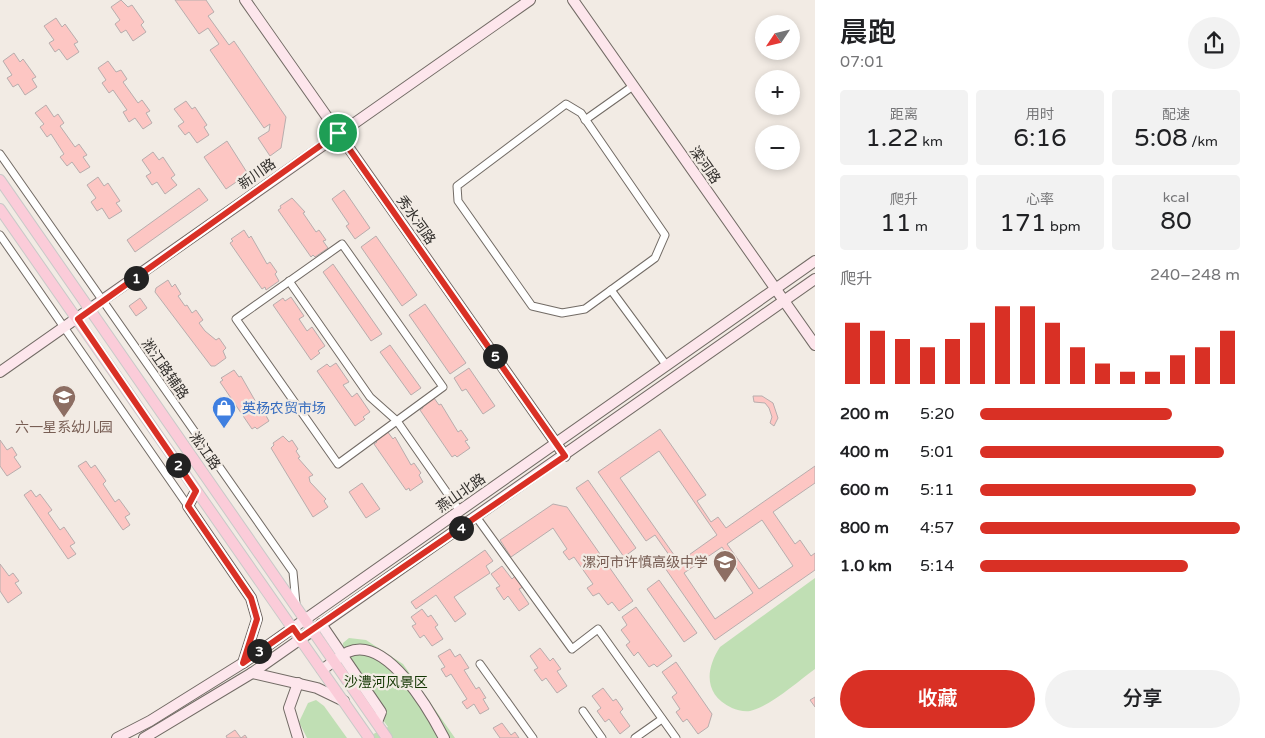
<!DOCTYPE html>
<html lang="zh">
<meta charset="utf-8">
<style>
:root{--surface:#fff;--page:#f2f2f2;--text:#202124;--muted:#757577;--accent:#d93025}
body{margin:0;font-family:"Varela Round","Noto Sans SC",sans-serif;background:var(--page);color:var(--text);height:100vh;display:flex;flex-direction:column;font-size:19px;white-space:nowrap}
*{box-sizing:border-box;margin:0}
p{font-size:16px;color:var(--muted)}
.icon{flex:none;width:28px;height:28px;fill:none;stroke:currentColor;stroke-width:2;stroke-linecap:round;stroke-linejoin:round}
.map{position:relative;flex:1;overflow:hidden}
.panel{display:flex;flex-direction:column;background:var(--surface);width:450px}
.panel>*{flex:none}
.needle{width:32px;rotate:235deg}
.fabs{position:absolute;left:755px;top:15px;display:grid;gap:10px}
.fabs a{display:grid;place-items:center;width:45px;height:45px;border-radius:50%;background:var(--surface);box-shadow:0 2px 8px #0003;font-size:25px}
.pin{position:absolute;display:grid;place-items:center;width:42px;height:42px;color:#fff;margin:-21px;border:2px solid #fff;border-radius:50%;box-shadow:0 1px 5px #0007}
.km{position:absolute;width:25px;height:25px;margin:-12px;border-radius:50%;background:#222;color:#fff;font-size:14px;line-height:25px;text-align:center}
.round{display:grid;place-items:center;flex:none;width:52px;height:52px;border-radius:26px;background:var(--page)}
.headline{display:flex;align-items:center;justify-content:space-between;height:85px;padding:0 25px}
h1{font-size:28px;font-weight:600;line-height:38px}
.metrics{display:grid;grid-template-columns:repeat(3,1fr);gap:8px;height:85px;padding:5px 25px}
.metrics div{display:grid;align-content:center;border-radius:5px;background:var(--page);text-align:center}
.metrics b{font-size:25px;font-weight:600}
.metrics small{font-size:14px;font-weight:400}
.metrics p{font-size:14px}
.chart{height:140px;padding:10px 25px}
.chart p{display:flex;justify-content:space-between}
.chart svg{width:100%;height:90px;margin-top:5px;stroke:var(--accent);stroke-width:6}
.primary-button{display:flex;gap:10px;margin-top:auto;padding:10px 25px}
.primary-button a{flex:1;height:58px;border-radius:30px;background:var(--accent);color:#fff;font-size:20px;font-weight:600;line-height:58px;text-align:center}
.primary-button a+a{background:var(--page);color:var(--text)}
ul{padding:0 25px;list-style:none;font-size:16px}
li{display:grid;grid-template-columns:80px 60px 1fr;align-items:center;height:38px}
li i{height:12px;border-radius:6px;background:var(--accent)}
main{display:flex;flex:1;min-height:0}
.map>svg:first-child{display:block}
</style>
<main>
<div class="map">
<svg width="815" height="738" viewBox="0 0 815 738">
<rect width="100%" height="100%" fill="#f2ebe4"/>
<g fill="#c0dfb4">
<path d="M815,578V669C797,682 771,706 750,711C744,712 737,710 732,708C704,695 705,670 720,647Z"/>
<path d="M349,638L366,640L403,664L455,738H365L388,727L345,667L343,643Z"/>
<path d="M316,700L324,706L347,738H307L299,722L308,703Z"/>
</g>
<g fill="#fdc6c3" stroke="#b8adad" fill-rule="evenodd">
<path d="M121,0L128,7L132,5L144,22L141,25L146,32L133,41L126,30L121,33L115,24L120,20L111,7Z"/>
<path d="M175,0H206L214,12L208,16L229,45L234,41L286,117L281,148L270,156L258,138L269,131L270,124L264,128L210,50L219,44L208,28L199,34Z"/>
<path d="M56,18L62,27L65,24L78,42L74,44L79,52L67,60L59,49L55,52L49,43L54,40L44,26Z"/>
<path d="M14,53L20,62L23,59L36,77L32,79L37,87L25,95L18,84L13,87L7,78L12,75L3,61Z"/>
<path d="M108,61L116,72L121,70L127,79L123,82L138,103L142,100L150,111L146,113L152,123L143,129L135,118L129,122L123,112L127,110L113,90L109,93L102,83L106,80L98,68Z"/>
<path d="M186,101L192,109L195,107L207,125L204,127L209,135L197,143L189,132L185,135L178,126L184,122L174,109Z"/>
<path d="M46,105L54,117L58,114L64,123L60,126L75,147L79,144L87,155L83,157L90,167L80,173L72,162L67,166L60,157L64,154L51,134L47,137L40,127L44,124L35,113Z"/>
<path d="M227,141L248,174L226,189L204,157Z"/>
<path d="M153,152L159,160L163,157L175,175L171,178L177,185L165,194L157,182L152,185L146,176L151,173L142,160Z"/>
<path d="M98,177L104,186L108,183L120,201L116,203L122,211L109,219L102,208L97,211L91,202L96,198L87,185Z"/>
<path d="M199,188L208,200L135,252L127,240Z"/>
<path d="M344,190L370,228L355,239L346,226L349,224L332,199Z"/>
<path d="M292,198L305,212L303,213L316,232L319,230L326,240L323,241L328,248L315,257L313,255L311,257L278,210L281,208L280,206Z"/>
<path d="M244,230L249,238L251,236L267,264L270,262L277,272L275,274L279,281L266,290L265,287L262,289L230,243L233,241L231,239Z"/>
<path d="M376,236L417,295L402,306L361,247Z"/>
<path d="M333,264L382,334L371,341L323,272Z"/>
<path d="M168,280L172,287L175,284L181,294L178,296L185,306L187,305L192,313L196,310L203,320L199,323L205,331L216,340L219,338L226,348L223,351L226,358L215,366H211L155,292L156,288Z"/>
<path d="M291,297L304,316L299,319L307,331L312,327L325,346L318,351L320,353L311,360L273,305L283,298L285,301Z"/>
<path d="M140,298L147,308L136,316L129,306Z"/>
<path d="M425,304L466,363L450,374L409,315Z"/>
<path d="M390,345L421,388L411,395L380,352Z"/>
<path d="M336,363L349,382L343,385L352,397L357,393L370,412L363,417L365,419L355,426L317,371L327,364L330,367Z"/>
<path d="M469,368L495,406L483,414L466,389L462,391L454,378Z"/>
<path d="M234,370L239,377L241,376L257,404L260,402L267,412L265,414L269,421L257,429L255,427L252,429L220,382L223,380L221,378Z"/>
<path d="M753,396H762L773,403L778,418L774,426L770,423L772,417L769,408L765,403L754,402Z"/>
<path d="M434,398L439,405L441,404L458,432L461,430L468,440L465,441L470,448L457,457L455,455L452,457L420,410L423,408L422,406Z"/>
<path d="M660,429L706,495L697,501L711,522L718,517L726,528L815,466V483L773,512L795,544L800,540L811,556L815,553V570L715,640L665,568L674,562L655,535L646,541L598,472ZM659,451L717,535L679,562L620,478ZM762,520L793,566L759,589L727,544ZM722,547L753,593L715,619L684,573Z"/>
<path d="M387,431L393,439L395,437L411,465L414,463L421,473L419,475L423,482L410,491L409,488L406,490L374,444L377,442L375,440Z"/>
<path d="M283,436L289,442L292,440L298,449L296,451L300,457L298,458L313,475L309,477L310,482L326,499L324,501L328,507L313,517L271,448L274,445L273,443Z"/>
<path d="M0,440L7,450L12,447L17,455L14,457L21,467L7,476L0,466Z"/>
<path d="M86,461L91,468L95,465L106,481L103,484L115,502L119,499L130,514L125,517L130,525L123,530L78,466Z"/>
<path d="M588,480L636,548L624,557L576,488Z"/>
<path d="M362,483L380,509L366,518L349,492Z"/>
<path d="M31,490L36,497L40,494L52,510L48,513L60,530L64,527L75,543L70,546L76,554L68,559L24,495Z"/>
<path d="M553,504L567,507L633,601L619,611L612,602L608,605L599,593L593,596L587,588L593,584L574,557L569,560L563,552L567,549L553,528L511,557L500,540Z"/>
<path d="M485,550L493,561L486,566L490,573L454,597L466,614L455,622L436,595L416,609L411,602Z"/>
<path d="M0,564L9,576L13,573L19,581L15,583L22,593L8,603L0,591Z"/>
<path d="M502,566L512,579L515,576L523,587L519,589L529,604L519,611L508,596L504,600L496,588L500,586L491,574Z"/>
<path d="M659,580L697,633L684,642L647,589Z"/>
<path d="M636,607L672,656L657,667L654,664L649,667L638,652L634,656L626,645L630,642L621,630L627,625L622,617Z"/>
<path d="M422,609L428,617L431,615L438,625L435,627L443,639L432,646L424,635L420,638L412,626L416,624L411,617Z"/>
<path d="M540,648L550,661L553,658L561,669L557,671L567,686L557,693L546,678L542,681L534,670L538,668L530,656Z"/>
<path d="M450,649L455,657L460,654L469,668L464,670L476,689L479,687L486,698L483,699L489,709L480,714L474,704L467,709L462,702L467,699L451,674L446,677L441,669L445,667L438,656Z"/>
<path d="M676,662L712,714L708,727L698,734L687,719L683,722L676,712L680,709L672,697L677,693L662,672Z"/>
<path d="M603,688L613,701L616,699L623,709L620,712L630,726L620,734L609,719L605,722L597,711L601,708L592,696Z"/>
<path d="M815,697V707L810,700Z"/>
<path d="M502,723L511,735L515,732L519,738H500L493,728Z"/>
<path d="M235,730L241,738L245,735L247,738H227L226,736Z"/>
</g>
<g fill="none" stroke-linecap="round" stroke-linejoin="round">
<g stroke="#726b65" stroke-width="9">
<g id="street">
<path d="M566,104L581,113L665,235L655,258L585,309L562,313L532,306L458,201L457,186Z"/>
<path d="M585,120L633,86"/>
<path d="M0,154L293,572L296,604"/>
<path d="M0,235L188,506"/>
<path d="M342,244L443,387L338,464L236,319Z"/>
<path d="M289,281L370,397L397,421L459,510"/>
<path d="M611,290L667,366"/>
<path d="M477,518L572,649L598,629L676,738"/>
<path d="M480,664L533,738"/>
<path d="M583,711L602,738"/>
<path d="M635,738L662,719"/>
</g>
</g>
<g stroke="#726b65" stroke-width="12">
<g id="secondary">
<path d="M245,0L565,456"/>
<path d="M573,0L815,345"/>
<path d="M0,372L530,0"/>
<path d="M196,491L188,506L251,598L257,619L243,663"/>
<path d="M321,624L381,712L377,722"/>
<path d="M322,670C330,664 339,657 348,652C387,635 430,711 444,738"/>
<path d="M252,673L317,688L344,701"/>
<path d="M298,683L289,708L298,738"/>
<path d="M117,738L150,721L243,663L815,261"/>
<path d="M144,738L252,673L815,279"/>
</g>
</g>
<g stroke="#c9c9c8" stroke-width="12">
<g id="primary">
<path d="M0,180L387,738"/>
<path d="M0,209L369,738"/>
</g>
</g>
<use href="#street" stroke="#fff" stroke-width="7"/>
<use href="#secondary" stroke="#fde6ec" stroke-width="10"/>
<use href="#primary" stroke="#fbccd9" stroke-width="10"/>
</g>
<g fill="none" stroke-linecap="round" stroke-linejoin="round">
<g stroke="#fff" stroke-width="10">
<path id="route" d="M338,133L565,456L300,638L293,628L243,663L257,619L251,598L188,506L196,491L78,319Z"/>
</g>
<use href="#route" stroke="#d93025" stroke-width="6"/>
</g>
<defs>
<g id="school-pin" transform="scale(1.25)"><path d="M0 17L-7.5 6A9.5 9.5 0 1 1 7.5 6Z" fill="#8d6e63" stroke="#f2ebe4"/><path d="M0-5L7-2L0 1L-7-2ZM-4 1L0 2.5L4 1V4Q0 6-4 4Z" fill="#fff"/></g>
<g id="shop-pin" transform="scale(1.25)"><path d="M0 17L-7.5 6A9.5 9.5 0 1 1 7.5 6Z" fill="#3f7fe0" stroke="#f2ebe4"/><path d="M-5-2.5h2.3a2.7 3.5 0 0 1 5.4 0H5L5.5 6h-11ZM-1.5-2.5h3a1.5 2.3 0 0 0-3 0Z" fill="#fff"/></g>
</defs>
<g fill-rule="evenodd">
<use href="#school-pin" x="64" y="397"/>
<use href="#shop-pin" x="224" y="408"/>
<use href="#school-pin" x="725" y="562"/>
</g>
<g text-anchor="middle" dominant-baseline="central" stroke-width="4.5" stroke-linejoin="round" paint-order="stroke">
<g font-size="14" fill="#312e2b" stroke="#f2ebe4">
<text transform="translate(705 165) rotate(55)">滦河路</text>
<text transform="translate(257 174) rotate(-35)">新川路</text>
<text transform="translate(416 220) rotate(55)">秀水河路</text>
<text transform="translate(165 369) rotate(55)">淞江路辅路</text>
<text transform="translate(205 451) rotate(55)">淞江路</text>
<text transform="translate(461 493) rotate(-35)">燕山北路</text>
</g>
<g font-size="14" fill="#366cbe" stroke="#f2ebe4" text-anchor="start">
<text x="242" y="408">英杨农贸市场</text>
</g>
<g font-size="14" fill="#785e54" stroke="#f2ebe4">
<text x="64" y="427">六一星系幼儿园</text>
<text x="708" y="562" text-anchor="end">漯河市许慎高级中学</text>
</g>
<g font-size="14" fill="#133602" stroke="#f2ebe4">
<text x="386" y="682">沙澧河风景区</text>
</g>
</g>
</svg>
<div class="fabs">
<a><svg class="needle" viewBox="-14 -14 28 28"><path d="M0-13l5 13h-10z" fill="#e53935"/><path d="M0 13l5-13h-10z" fill="#757577"/></svg></a>
<a>+</a>
<a>−</a>
</div>
<div class="pin" style="left:338px;top:133px;background:#1e9e55"><svg class="icon" aria-label="arrive" viewBox="0 0 24 24"><path d="M6 21V4h12l-3 4 3 4H6"/></svg></div>
<b class="km" style="left:136px;top:278px">1</b>
<b class="km" style="left:178px;top:465px">2</b>
<b class="km" style="left:259px;top:651px">3</b>
<b class="km" style="left:461px;top:528px">4</b>
<b class="km" style="left:495px;top:356px">5</b>
</div>
<section class="panel">
<div class="headline"><div><h1>晨跑</h1><p>07:01</p></div><a class="round"><svg class="icon" aria-label="share" viewBox="0 0 24 24"><path d="M12 15V3M7 8l5-5 5 5M5 13v7h14v-7"/></svg></a></div>
<div class="metrics">
<div><p>距离</p><b>1.22<small> km</small></b></div>
<div><p>用时</p><b>6:16</b></div>
<div><p>配速</p><b>5:08<small> /km</small></b></div>
</div>
<div class="metrics">
<div><p>爬升</p><b>11<small> m</small></b></div>
<div><p>心率</p><b>171<small> bpm</small></b></div>
<div><p>kcal</p><b>80</b></div>
</div>
<div class="chart"><p><span>爬升</span>240–248 m</p>
<svg viewBox="0 0 160 44" preserveAspectRatio="none"><path d="M5 44V14M15 44V18M25 44V22M35 44V26M45 44V22M55 44V14M65 44V6M75 44V6M85 44V14M95 44V26M105 44V34M115 44V38M125 44V38M135 44V30M145 44V26M155 44V18"/></svg>
</div>
<ul>
<li><b>200 m</b>5:20<i style="width:74%"></i></li>
<li><b>400 m</b>5:01<i style="width:94%"></i></li>
<li><b>600 m</b>5:11<i style="width:83%"></i></li>
<li><b>800 m</b>4:57<i style="width:100%"></i></li>
<li><b>1.0 km</b>5:14<i style="width:80%"></i></li>
</ul>
<div class="primary-button"><a>收藏</a><a>分享</a></div>
</section>
</main>
